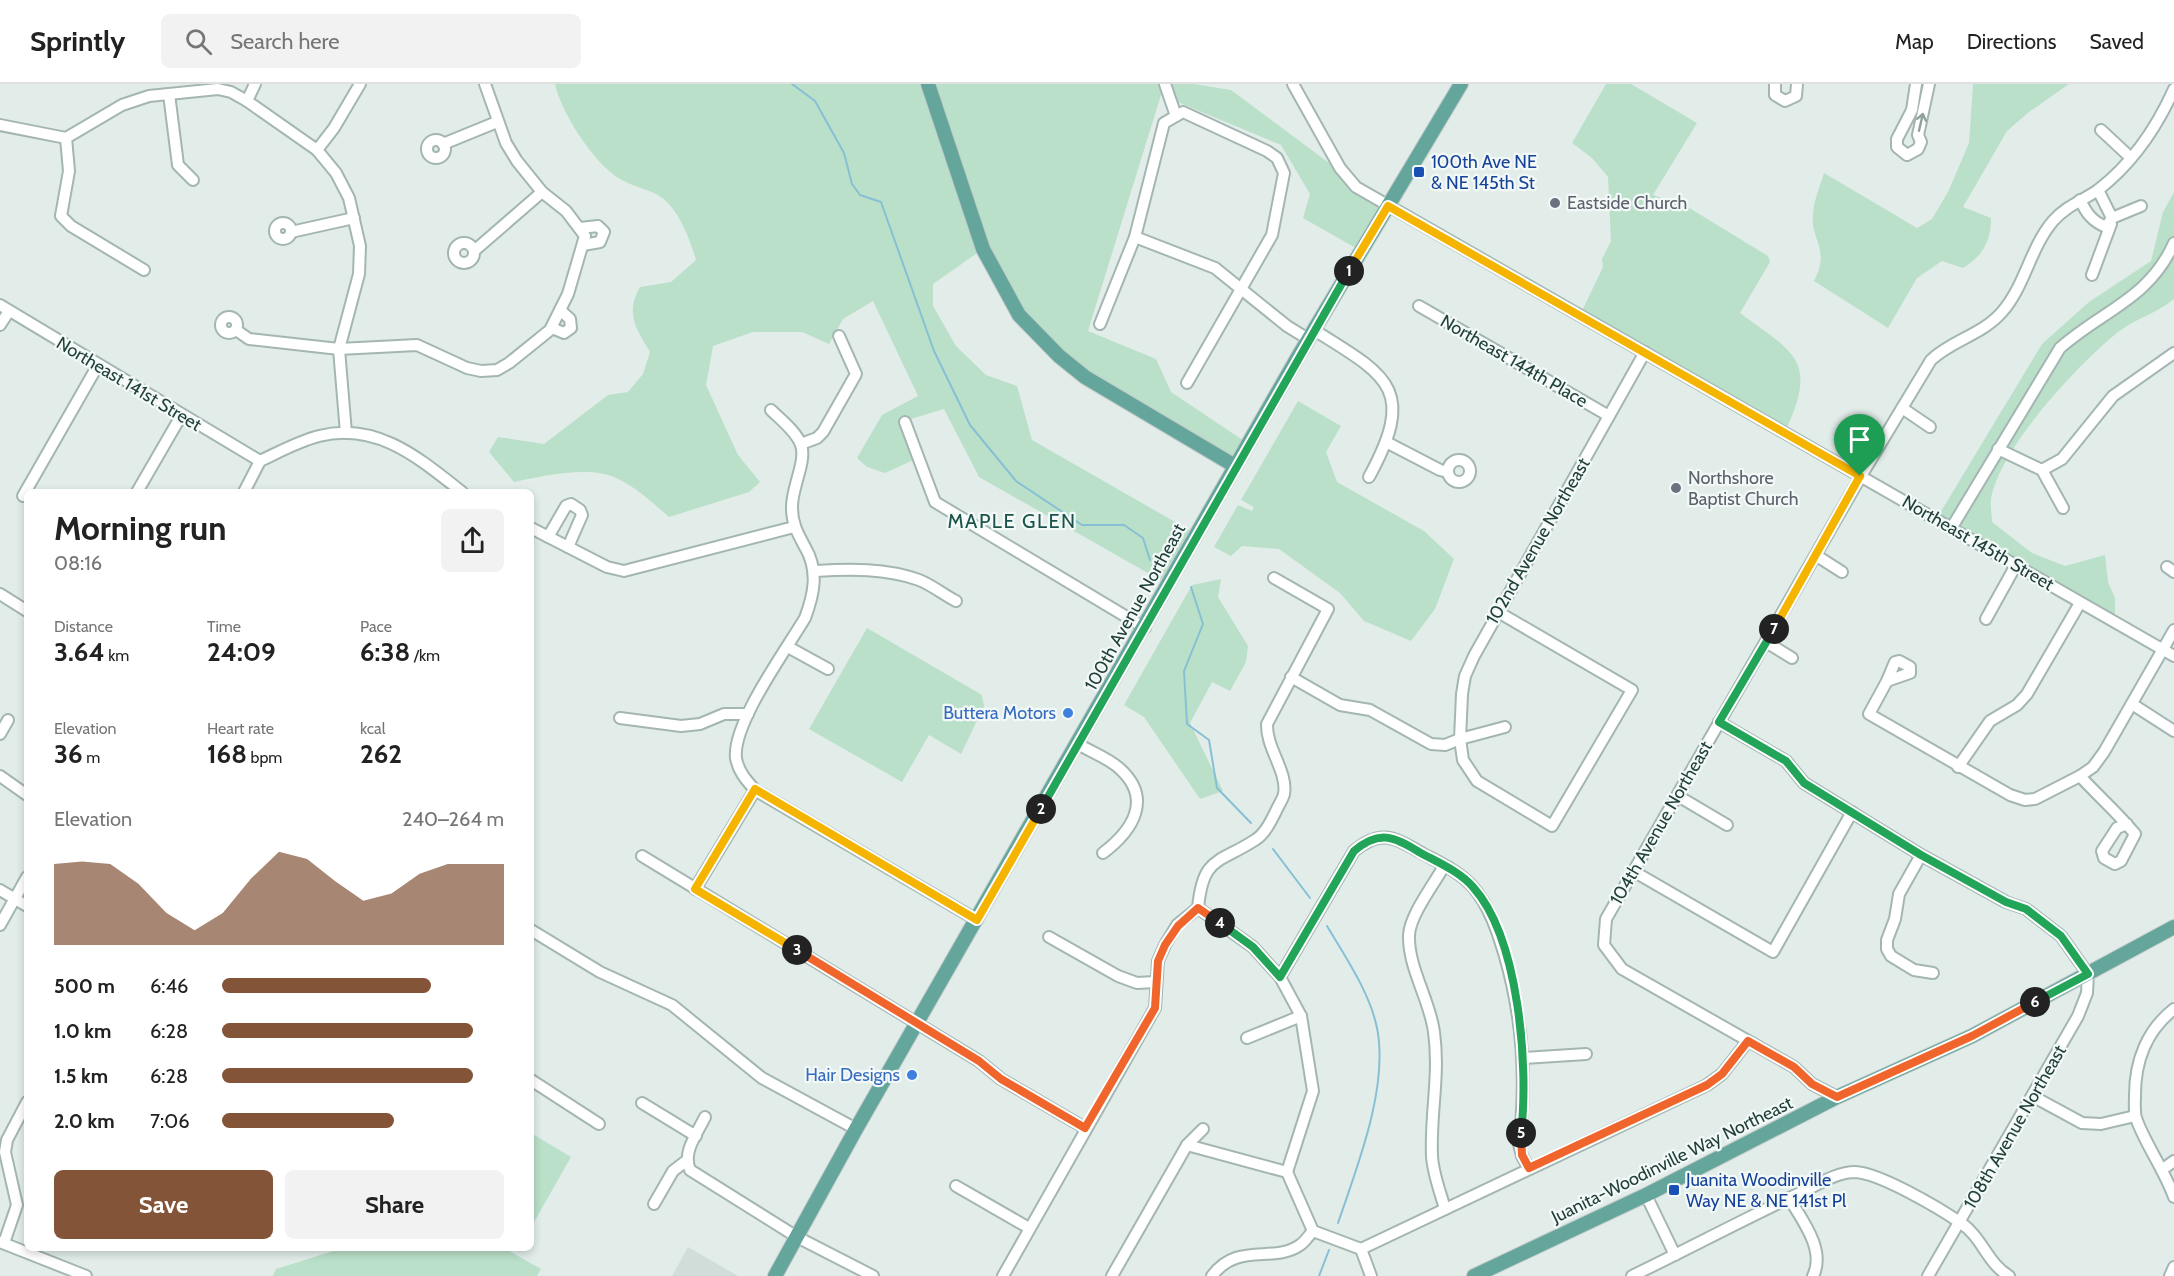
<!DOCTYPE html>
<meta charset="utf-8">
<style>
:root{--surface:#fff;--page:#f2f2f2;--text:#222;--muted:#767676;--line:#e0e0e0;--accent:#835438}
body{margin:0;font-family:Cabin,sans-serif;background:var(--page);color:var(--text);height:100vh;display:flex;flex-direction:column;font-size:22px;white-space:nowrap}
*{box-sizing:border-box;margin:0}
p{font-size:20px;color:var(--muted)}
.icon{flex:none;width:33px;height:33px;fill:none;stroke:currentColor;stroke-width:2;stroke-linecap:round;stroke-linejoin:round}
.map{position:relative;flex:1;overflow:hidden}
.side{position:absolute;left:24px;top:405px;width:510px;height:762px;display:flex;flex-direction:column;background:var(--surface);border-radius:9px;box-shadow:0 3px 9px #0003}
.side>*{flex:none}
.pin{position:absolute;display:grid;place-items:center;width:51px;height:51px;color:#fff;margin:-62px -26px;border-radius:50% 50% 50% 0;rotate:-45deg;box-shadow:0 0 6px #0007}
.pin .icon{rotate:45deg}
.km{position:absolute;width:30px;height:30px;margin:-15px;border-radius:50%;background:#222;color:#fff;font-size:16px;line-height:30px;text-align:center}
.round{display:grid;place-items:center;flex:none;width:63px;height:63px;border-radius:9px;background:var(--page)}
.head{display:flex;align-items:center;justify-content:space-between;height:102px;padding:0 30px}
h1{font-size:33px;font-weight:700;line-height:45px}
.stats{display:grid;grid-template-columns:repeat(3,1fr);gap:9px;height:102px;padding:6px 30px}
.stats div{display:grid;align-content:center}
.stats b{font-size:26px;font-weight:700}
.stats small{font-size:16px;font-weight:400}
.stats p{font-size:16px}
.chart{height:168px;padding:12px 30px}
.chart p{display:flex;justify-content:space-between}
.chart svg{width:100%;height:108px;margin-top:6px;fill:var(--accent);opacity:.7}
.button{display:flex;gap:12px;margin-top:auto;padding:12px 30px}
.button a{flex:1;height:69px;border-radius:9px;background:var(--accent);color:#fff;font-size:24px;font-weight:700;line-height:69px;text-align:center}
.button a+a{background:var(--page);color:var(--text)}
ul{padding:0 30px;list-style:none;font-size:20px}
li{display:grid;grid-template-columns:96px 72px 1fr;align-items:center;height:45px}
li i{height:15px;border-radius:8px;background:var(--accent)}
header{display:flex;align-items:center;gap:36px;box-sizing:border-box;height:84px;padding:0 30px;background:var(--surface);border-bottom:2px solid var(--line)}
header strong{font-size:28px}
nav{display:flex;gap:33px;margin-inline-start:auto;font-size:21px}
.search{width:420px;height:54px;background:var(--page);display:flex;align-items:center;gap:15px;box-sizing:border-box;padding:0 21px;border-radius:9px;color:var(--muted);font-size:22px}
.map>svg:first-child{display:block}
</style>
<header>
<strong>Sprintly</strong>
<div class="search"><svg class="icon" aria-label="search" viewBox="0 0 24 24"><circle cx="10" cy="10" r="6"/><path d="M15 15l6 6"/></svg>Search here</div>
<nav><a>Map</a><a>Directions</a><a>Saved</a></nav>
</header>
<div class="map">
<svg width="2174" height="1192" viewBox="0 0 2174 1192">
<rect width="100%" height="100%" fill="#e2edea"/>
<path fill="#d0ddd9" d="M688,1163L738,1192H672Z"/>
<g fill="#bae0c9">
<path d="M555,0H1194L1231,6L1387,122L1361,167L1303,134L1310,110L1281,61L1161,11L1088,247L1156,275L1171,308L1244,357L1233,372L1085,293L1042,255L983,165L933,200V222L956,262L986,291L1017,302L1032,356L1196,450L1169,501L979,393L944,325L904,337L918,374L885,389L867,383L857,374L882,331L918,312L873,217L843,235L829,260L802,248H753L713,262L706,301L738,371L760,398L749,408L669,433C653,419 636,403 616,394C591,381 541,392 514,398L489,368L498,353L544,360L608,311L628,308L643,290L650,268C636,244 625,230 640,203L671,198L696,176C690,155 677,120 656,110C643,104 626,100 614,91C591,74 561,28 555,0Z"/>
<path d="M1606,0H1631L1697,39L1653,111L1686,122L1768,172L1770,178L1740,229C1796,270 1818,277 1785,348L1580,231L1603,183L1602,175L1611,157L1608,93L1592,74L1572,59Z"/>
<path d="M1973,0H2069L2029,28L2007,47L1963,123L1991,134C1991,157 1983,172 1963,184L1942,177L1917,194L1888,244L1814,197C1831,165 1810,156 1813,130C1814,116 1820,102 1824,89L1917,144L1932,135L1948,108L1969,59Z"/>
<path d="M2174,108V215C2157,229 2135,235 2118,248C2078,280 2000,364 1991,415C1990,422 1992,430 1992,438L2032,469L2065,482L2105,471L2108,498L2115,514V538L1937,434L2042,260L2089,218L2151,177L2163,128Z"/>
<path d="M1298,317L1341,342L1326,368L1337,398L1424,447L1454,475L1435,525L1411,557L1364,537L1340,509L1279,465L1242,462L1231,472L1214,463L1238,421L1252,427L1254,423L1241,416Z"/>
<path d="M1221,495L1218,513L1248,562L1246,578L1230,607L1212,598L1190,639L1223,707L1200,715L1144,633L1124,621L1192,501Z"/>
<path d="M867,544L982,611L984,622L961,670L929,651L902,698L809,645Z"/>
<path d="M531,1049L571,1073L534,1138L531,1136Z"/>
<path d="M343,1164H504L541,1185L537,1192H273L276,1185Z"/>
</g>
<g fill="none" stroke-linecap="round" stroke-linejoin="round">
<g stroke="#87c0d5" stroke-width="2">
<path d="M792,0L815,17L844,69L852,100L860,111L881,118L934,267L970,341L1016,397L1082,441H1124L1143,454L1150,476"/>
<path d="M1191,503L1203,540L1184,587L1187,640L1209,656L1217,704L1251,739"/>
<path d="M1273,765L1310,814"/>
<path d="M1327,842C1345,872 1370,909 1377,944C1389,1003 1357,1083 1338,1139"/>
<path d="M1319,1192L1329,1166"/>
</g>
<g stroke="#a4b6b2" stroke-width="14">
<g id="minor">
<path d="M1165,0L1176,32"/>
<path d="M1293,0L1340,84L1356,103L2174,572"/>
<path d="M1775,0V11L1785,17L1796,12L1797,0"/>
<path d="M1916,0L1912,26L1897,55V63L1907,71L1918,65L1921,58L1918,51L1929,0"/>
<path d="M169,10L178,81L193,96"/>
<path d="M247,17L255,0"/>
<path d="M0,41L66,54L122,21L149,12L218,5L231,8L247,17L317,66L336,89L349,114L360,162L359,190L339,265L346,349"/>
<path d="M2101,46L2131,74"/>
<path d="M66,54L69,87L61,132L71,142L144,186"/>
<circle cx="436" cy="65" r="9"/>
<path d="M443,60L497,38"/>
<path d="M317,66L334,44L360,0"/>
<path d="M2080,116C2087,130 2092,137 2106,143L2112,134L2098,106"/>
<path d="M2112,134L2141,122"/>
<circle cx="283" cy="147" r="8"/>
<path d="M580,144L598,142L604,148L600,158L583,161"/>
<path d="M291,148L354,134"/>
<path d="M1135,153L1215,184L1287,242L1308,255"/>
<circle cx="464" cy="169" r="10"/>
<path d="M474,167L542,108"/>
<path d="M2092,191L2111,140"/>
<path d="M0,221L260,377"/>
<path d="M1419,222L1609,332"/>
<circle cx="229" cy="241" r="8"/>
<path d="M1100,240L1135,153L1164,39L1183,28L1267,67L1277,74L1284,89L1272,151L1187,299"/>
<path d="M0,241L9,227"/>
<path d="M552,244L564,249L571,244L570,235L560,226"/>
<path d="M236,246L249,255L339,265L417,261L467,284L481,287L497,286L509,279L550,246L568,210L585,152L566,127L542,108L517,77L506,59L485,0"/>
<path d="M1314,246C1388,292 1417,305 1369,393"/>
<path d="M1902,324L1930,343"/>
<path d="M771,326C780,335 797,348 801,361C807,377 791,405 792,424C792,440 798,450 805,463C819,487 814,510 805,534C786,566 732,640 736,674C738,687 746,696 755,706L977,836"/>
<path d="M905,338L935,418L1145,544"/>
<path d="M1388,359L1440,386L1448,388"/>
<path d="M801,360L817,354L823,348L856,290L839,252"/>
<path d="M1998,365L2042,386L2063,424"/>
<circle cx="1459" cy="387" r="11"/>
<path d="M2042,386L2062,375L2113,312L2174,269"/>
<path d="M137,408L181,332"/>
<path d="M244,408L260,377C279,368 299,357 319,352C377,337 420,375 462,408"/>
<path d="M23,412L98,281"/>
<path d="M1952,443L2060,264C2103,226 2149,215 2174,159"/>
<path d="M531,444L607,483L624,487L794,443"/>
<path d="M548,453L566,422L571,420L580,426L582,431L568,463"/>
<path d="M1817,472L1842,488"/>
<path d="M2167,483L2174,488"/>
<path d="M815,487C850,485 886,484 919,496C932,501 944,511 956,517"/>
<path d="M0,510L27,527"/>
<path d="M1986,535L2016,481"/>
<path d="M1766,558L1792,574"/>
<path d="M788,563L828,585"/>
<path d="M1291,593L1340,621L1370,626L1431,660L1445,661L1460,655L1463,676L1477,697L1552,742L1632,606L1498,528"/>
<path d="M1887,597L1895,578L1899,577L1910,583V589L1887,597L1869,630L2010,711L2025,716L2035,715L2080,692L2093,683L2104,668L2174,546"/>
<path d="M2132,620L2174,647"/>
<path d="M620,634L681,642L700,640L724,630H748"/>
<path d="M1719,638L1786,677L1804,699L1921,771L2006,818L2026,825L2061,852L2088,890L2087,909L2078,932L1928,1192"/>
<path d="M1505,643L1460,655L1462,610L1465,592L1474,572L1645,268"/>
<path d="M0,650L8,636"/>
<path d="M1078,660C1091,668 1108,674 1119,684C1154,715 1132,747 1103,769"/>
<path d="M1958,683L1990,637L2017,621L2027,610L2080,519"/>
<path d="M0,692L27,711"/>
<path d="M2080,692C2098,712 2118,729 2135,750L2121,777L2115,780L2104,774L2102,767L2117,744L2127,740"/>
<path d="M1678,712L1727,741"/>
<path d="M1921,771L1899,810L1895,835L1887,856V865L1891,872L1914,886L1933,889"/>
<path d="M642,772L979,977L1001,995L1085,1044"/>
<path d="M1444,782C1434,800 1410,831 1409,851C1408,884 1430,916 1434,948C1440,992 1430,1030 1432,1072C1433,1090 1440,1107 1445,1125"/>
<path d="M1633,787L1773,868L1852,728"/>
<path d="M695,805L755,706"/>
<path d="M0,806L27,822"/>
<path d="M1198,824L1253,863L1280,893L1301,932L1313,1007L1287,1088"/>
<path d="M0,841L27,793"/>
<path d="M531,846L600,888L672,921L762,994L856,1045"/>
<path d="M1049,853L1118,892L1137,899L1155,898"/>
<path d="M1280,893L1354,767C1380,745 1393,753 1420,768C1438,778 1459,787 1473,803C1489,822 1497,846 1504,869C1523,933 1527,995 1519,1060L1522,1072L1529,1085"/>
<path d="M2174,925C2147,946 2135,977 2135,1011C2135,1018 2134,1027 2136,1034C2145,1060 2164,1085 2174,1113"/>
<path d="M1247,954L1301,932"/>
<path d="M1524,974L1586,970"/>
<path d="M531,996L599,1040"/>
<path d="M1837,1013L1812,1000L1794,983L1622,885L1604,861L1606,835L1861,392L1931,276C1952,256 1982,251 2002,228C2025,202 2030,164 2053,137C2066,122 2082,117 2098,106C2133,79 2156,45 2174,5"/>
<path d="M2034,1013L2082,1039L2101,1040L2135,1032"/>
<path d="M642,1019L696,1052"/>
<path d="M705,1033C697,1050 682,1068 690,1086L797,1153L873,1192"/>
<path d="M1187,1061L1287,1088L1313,1147L1361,1165L1371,1192"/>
<path d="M2163,1085L2174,1077"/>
<path d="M956,1102L1029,1144"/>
<path d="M1646,1111L1675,1171"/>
<path d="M1789,1114C1802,1136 1826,1166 1813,1192"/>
<path d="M654,1120L673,1087L686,1077"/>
<path d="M0,1158L86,1192"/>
<path d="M4,1159L17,1121L5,1068L7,1056L27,1018"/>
<path d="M1361,1165L1707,1001L1722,990L1748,957"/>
<path d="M1003,1192L1155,924L1158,877L1165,861L1177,841L1198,824C1203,772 1218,780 1255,756C1265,750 1271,737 1276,727C1278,722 1283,715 1284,710C1288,688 1266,664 1267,640L1328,525L1274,494"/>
<path d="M1112,1192L1187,1061L1203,1045"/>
<path d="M1212,1192C1238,1157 1273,1180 1300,1161C1305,1158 1309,1151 1313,1147"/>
<path d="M1632,1192C1690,1164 1746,1134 1804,1107C1819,1100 1837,1088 1855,1088C1880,1089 1939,1124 1961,1139C1982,1153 1987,1179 2009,1192"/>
<path d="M2170,1192L2174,1183"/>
</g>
</g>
<g stroke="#c1cac8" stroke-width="16">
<g id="major">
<path d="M928,0L983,165L1019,231L1059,272L1085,293L1235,382"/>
<path d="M775,1192L856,1045L1299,271L1461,0"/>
<path d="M1474,1192L1646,1111L1837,1013L1972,952L2174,843"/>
</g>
</g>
<use href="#minor" stroke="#fff" stroke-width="10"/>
<use href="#major" stroke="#64a59c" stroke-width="14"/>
</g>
<defs><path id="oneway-shaft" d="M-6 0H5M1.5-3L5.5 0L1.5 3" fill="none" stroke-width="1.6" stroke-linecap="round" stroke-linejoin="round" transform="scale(1.5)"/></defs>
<use stroke="#90a09d" href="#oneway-shaft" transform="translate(1921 38) rotate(-77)"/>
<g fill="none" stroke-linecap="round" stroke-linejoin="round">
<g stroke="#fff" stroke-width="12">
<path id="split-1" d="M1349,187L1388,122L1860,392"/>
</g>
<g stroke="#fff" stroke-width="12">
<path id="split-2" d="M1041,725L1349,187"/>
</g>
<g stroke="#fff" stroke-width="12">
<path id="split-3" d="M797,866L695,805L755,705L977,836L1041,725"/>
</g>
<g stroke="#fff" stroke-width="12">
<path id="split-4" d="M797,866L979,977L1001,995L1085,1044L1155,924L1158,877L1165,861L1178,842L1198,824L1220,839"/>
</g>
<g stroke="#fff" stroke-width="12">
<path id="split-5" d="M1220,839L1253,863L1280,893L1354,767C1379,746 1393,752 1419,768C1437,778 1459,787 1473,803C1519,854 1529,983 1521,1049"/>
</g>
<g stroke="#fff" stroke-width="12">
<path id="split-6" d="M1521,1049L1522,1071L1529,1084L1707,1001L1722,990L1748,957L1794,983L1812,1000L1837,1013L1972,952L2035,918"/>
</g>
<g stroke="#fff" stroke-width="12">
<path id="split-7" d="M1774,545L1719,638L1786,677L1804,699L1921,771L2006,818L2026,825L2061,852L2088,890L2035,918"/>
</g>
<g stroke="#fff" stroke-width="12">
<path id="split-8" d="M1774,545L1860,392"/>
</g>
<use href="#split-1" stroke="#f5b400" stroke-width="8"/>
<use href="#split-2" stroke="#22a559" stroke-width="8"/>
<use href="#split-3" stroke="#f5b400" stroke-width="8"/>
<use href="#split-4" stroke="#f0652b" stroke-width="8"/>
<use href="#split-5" stroke="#22a559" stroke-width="8"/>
<use href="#split-6" stroke="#f0652b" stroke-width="8"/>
<use href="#split-7" stroke="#22a559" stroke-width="8"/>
<use href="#split-8" stroke="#f5b400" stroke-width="8"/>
</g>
<g fill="#1a4fb4" stroke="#f3f9f7" stroke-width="2">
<rect x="1413" y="82" width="12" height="12" rx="3"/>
<rect x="1668" y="1100" width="12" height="12" rx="3"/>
</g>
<g fill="#6b7280" stroke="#f3f9f7" stroke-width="2">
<circle cx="1555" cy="119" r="6"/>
<circle cx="1676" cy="404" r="6"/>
</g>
<g fill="#3f7fe0" stroke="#f3f9f7" stroke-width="2">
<circle cx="1068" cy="629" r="6"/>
<circle cx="912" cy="991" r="6"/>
</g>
<g text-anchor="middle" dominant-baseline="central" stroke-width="4.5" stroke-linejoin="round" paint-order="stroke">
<g font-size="18" fill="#164399" stroke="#f3f9f7" text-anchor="start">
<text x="1431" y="78">100th Ave NE<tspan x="1431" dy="21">&amp; NE 145th St</tspan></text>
<text x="1686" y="1096">Juanita Woodinville<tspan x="1686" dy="21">Way NE &amp; NE 141st Pl</tspan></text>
</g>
<g font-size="18" fill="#5b616d" stroke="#f3f9f7" text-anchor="start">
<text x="1567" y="119">Eastside Church</text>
<text x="1688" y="394">Northshore<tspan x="1688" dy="21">Baptist Church</tspan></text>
</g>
<g font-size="18" fill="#21403b" stroke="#f3f9f7">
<text transform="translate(1514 277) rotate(30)">Northeast 144th Place</text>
<text transform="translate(129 300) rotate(31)">Northeast 141st Street</text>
<text transform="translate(1538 457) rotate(-60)">102nd Avenue Northeast</text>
<text transform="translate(1978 459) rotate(30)">Northeast 145th Street</text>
<text transform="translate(1135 523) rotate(-61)">100th Avenue Northeast</text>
<text transform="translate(1661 739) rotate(-60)">104th Avenue Northeast</text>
<text transform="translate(2015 1043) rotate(-60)">108th Avenue Northeast</text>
<text transform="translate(1672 1076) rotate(-26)">Juanita-Woodinville Way Northeast</text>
</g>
<g font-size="18" fill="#366cbe" stroke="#f3f9f7" text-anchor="end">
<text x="1056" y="629">Buttera Motors</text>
<text x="900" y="991">Hair Designs</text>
</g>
<g font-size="20" letter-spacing="1.5" fill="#1b534c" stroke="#f3f9f7">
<text x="1012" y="437">MAPLE GLEN</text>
</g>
</g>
</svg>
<div class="pin" style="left:1860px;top:392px;background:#1e9e55"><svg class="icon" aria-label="arrive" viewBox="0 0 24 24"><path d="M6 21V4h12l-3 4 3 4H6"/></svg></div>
<b class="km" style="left:1349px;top:187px">1</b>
<b class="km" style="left:1041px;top:725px">2</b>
<b class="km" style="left:797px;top:866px">3</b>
<b class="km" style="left:1220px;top:839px">4</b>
<b class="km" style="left:1521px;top:1049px">5</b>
<b class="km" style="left:2035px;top:918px">6</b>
<b class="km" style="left:1774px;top:545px">7</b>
<section class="side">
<div class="head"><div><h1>Morning run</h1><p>08:16</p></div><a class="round"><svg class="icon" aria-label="share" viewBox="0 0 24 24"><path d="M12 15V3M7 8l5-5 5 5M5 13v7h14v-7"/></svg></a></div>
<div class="stats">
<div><p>Distance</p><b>3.64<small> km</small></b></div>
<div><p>Time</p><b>24:09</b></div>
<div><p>Pace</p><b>6:38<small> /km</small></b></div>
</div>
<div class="stats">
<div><p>Elevation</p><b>36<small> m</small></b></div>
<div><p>Heart rate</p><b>168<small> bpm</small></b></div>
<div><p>kcal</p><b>262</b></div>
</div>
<div class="chart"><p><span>Elevation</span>240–264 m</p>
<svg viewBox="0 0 160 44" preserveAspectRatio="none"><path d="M0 44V11L10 10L20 11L30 19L40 31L50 38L60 31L70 17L80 6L90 9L100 18L110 26L120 23L130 15L140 11L150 11L160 11V44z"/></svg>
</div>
<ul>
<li><b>500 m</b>6:46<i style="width:74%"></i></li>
<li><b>1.0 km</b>6:28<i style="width:89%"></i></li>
<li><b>1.5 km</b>6:28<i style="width:89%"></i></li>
<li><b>2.0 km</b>7:06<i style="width:61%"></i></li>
</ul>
<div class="button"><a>Save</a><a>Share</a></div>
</section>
</div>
